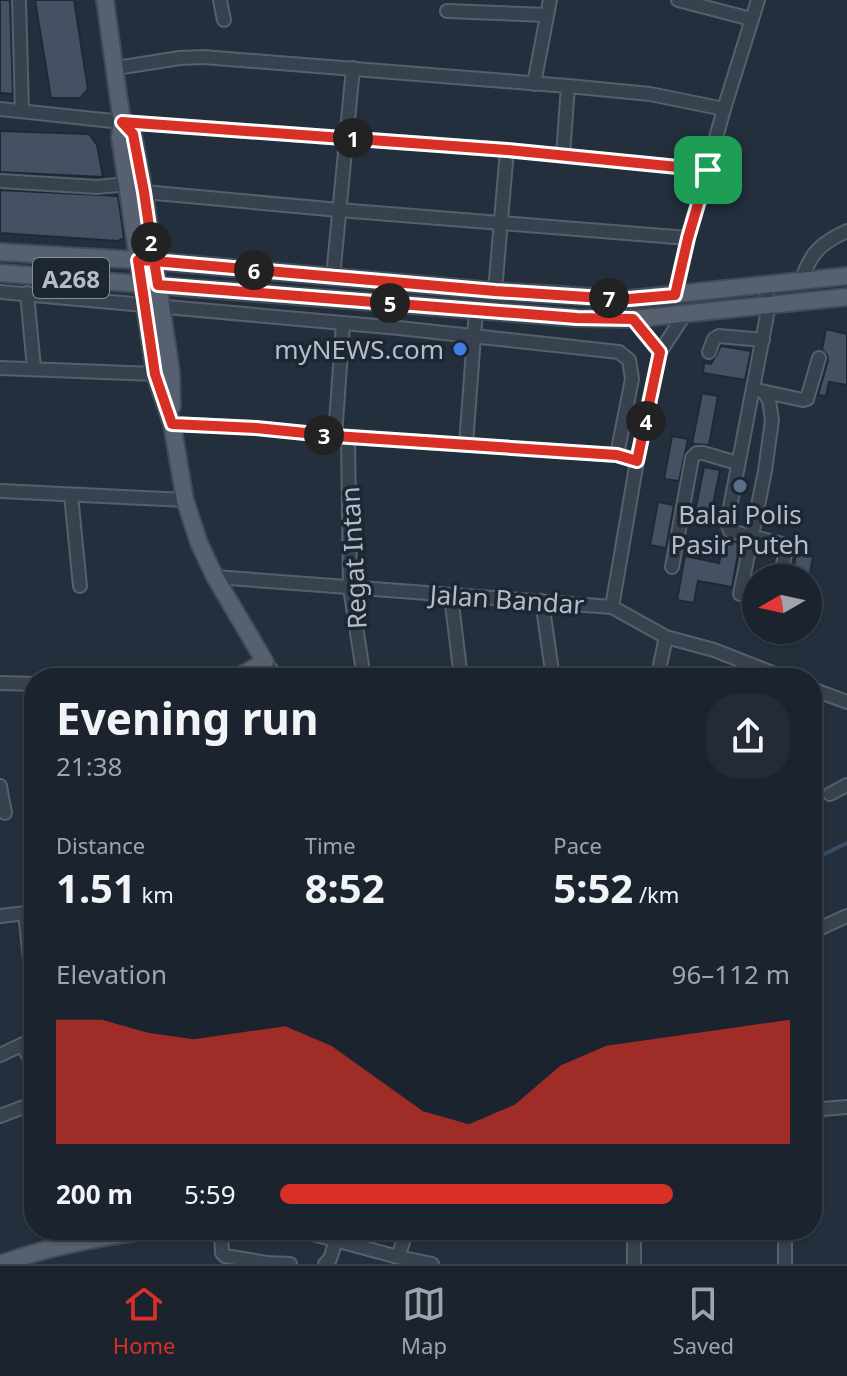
<!DOCTYPE html>
<meta charset="utf-8">
<style>
:root{--surface:#1b232e;--page:#242b36;--text:#f1f3f6;--muted:#a0a4aa;--line:#39404a;--accent:#d93025}
body{margin:0;font-family:"Noto Sans",sans-serif;background:var(--page);color:var(--text);height:100vh;display:flex;flex-direction:column;font-size:30px;white-space:nowrap}
*{box-sizing:border-box;margin:0}
p{font-size:26px;color:var(--muted)}
.icon{flex:none;width:44px;height:44px;fill:none;stroke:currentColor;stroke-width:2;stroke-linecap:round;stroke-linejoin:round}
.map{position:relative;flex:1;overflow:hidden}
.sheet{position:absolute;left:24px;top:668px;width:798px;height:572px;display:flex;flex-direction:column;background:var(--surface);border-radius:32px;box-shadow:0 2px 6px #0004,0 0 0 2px var(--line)}
.sheet>*{flex:none}
.needle{width:52px;rotate:261deg}
.tools{position:absolute;left:742px;top:564px;display:grid;gap:16px}
.tools a{display:grid;place-items:center;width:80px;height:80px;border-radius:50%;background:var(--surface);box-shadow:0 2px 6px #0004,0 0 0 2px var(--line);font-size:40px}
.pin{position:absolute;display:grid;place-items:center;width:68px;height:68px;color:#fff;margin:-34px;border-radius:16px;box-shadow:0 4px 12px #0006}
.km{position:absolute;width:40px;height:40px;margin:-20px;border-radius:50%;background:#222;color:#fff;font-size:22px;line-height:40px;text-align:center}
.round{display:grid;place-items:center;flex:none;width:84px;height:84px;border-radius:32px;background:var(--page)}
.headline{display:flex;align-items:center;justify-content:space-between;height:136px;padding:0 32px}
h1{font-size:44px;font-weight:700;line-height:60px}
.metrics{display:grid;grid-template-columns:repeat(3,1fr);gap:12px;height:136px;padding:8px 32px}
.metrics div{display:grid;align-content:center}
.metrics b{font-size:40px;font-weight:700}
.metrics small{font-size:22px;font-weight:400}
.metrics p{font-size:22px}
.chart{height:224px;padding:16px 32px}
.chart p{display:flex;justify-content:space-between}
.chart svg{width:100%;height:144px;margin-top:8px;fill:var(--accent);opacity:.7}
ul{padding:0 32px;list-style:none;font-size:26px}
li{display:grid;grid-template-columns:128px 96px 1fr;align-items:center;height:60px}
li i{height:20px;border-radius:10px;background:var(--accent)}
.dock{display:flex;justify-content:space-around;align-items:center;height:112px;border-top:2px solid var(--line);background:var(--surface);font-size:22px;color:var(--muted)}
.dock a{display:grid;justify-items:center;gap:4px}
.dock .active{color:var(--accent)}
.map>svg:first-child{display:block}
</style>
<div class="map">
<svg width="847" height="1264" viewBox="0 0 847 1264">
<rect width="100%" height="100%" fill="#242f3e"/>
<g fill="none" stroke-linecap="round" stroke-linejoin="round">
<path stroke="#394c67" stroke-width="4" d="M812,860L847,843"/>
</g>
<g fill="#455162" stroke="#1f2835" stroke-width="2">
<path d="M0,0H10L13,94L0,93Z"/>
<path d="M35,0H74L88,89L80,98H51Z"/>
<path d="M0,131L89,134L97,145L103,177L0,172Z"/>
<path d="M0,190L118,196L124,238L118,241L0,233Z"/>
<path d="M826,329L847,334V385L829,382L826,396L818,395L828,360L827,355L822,350Z"/>
<path d="M721,346L751,351L745,380L703,373L704,363L711,364Z"/>
<path d="M702,393L718,396L709,445L692,444Z"/>
<path d="M672,436L688,439L679,481L664,479Z"/>
<path d="M704,467L720,470L711,515L695,512Z"/>
<path d="M658,502L674,505L666,548L650,545Z"/>
<path d="M724,539L740,543L732,587L698,581L694,603L677,600L685,556L719,563Z"/>
<path d="M796,554L813,557L809,578H792Z"/>
</g>
<g fill="none" stroke-linecap="round" stroke-linejoin="round">
<g stroke="#565f6c" stroke-width="16">
<g id="minor">
<path d="M19,0L22,111"/>
<path d="M220,0L224,20"/>
<path d="M678,0L751,19"/>
<path d="M447,11L547,15"/>
<path d="M116,68L180,58L203,57L568,86"/>
<path d="M534,84L550,0"/>
<path d="M0,109L122,122L507,150L708,170"/>
<path d="M563,155L568,86L650,94L724,109"/>
<path d="M0,181L97,187L127,184"/>
<path d="M144,192L339,210L688,238"/>
<path d="M333,277L353,68"/>
<path d="M801,281C811,253 819,244 847,231"/>
<path d="M765,286L769,305L727,523L730,531L782,544C788,554 782,567 779,578"/>
<path d="M495,291L507,150"/>
<path d="M0,292L399,328L619,352L629,360L632,379L617,455"/>
<path d="M27,293L34,368"/>
<path d="M675,295L688,238L724,109L758,0"/>
<path d="M633,319L660,352"/>
<path d="M709,352L714,339L719,336L763,340"/>
<path d="M0,368L155,374"/>
<path d="M761,391L803,400L807,399L819,358"/>
<path d="M172,424L256,428L335,436L617,455L637,461"/>
<path d="M335,436L343,324"/>
<path d="M348,437L350,588L364,678"/>
<path d="M466,444L476,310"/>
<path d="M0,491L185,500"/>
<path d="M71,495L80,586"/>
<path d="M672,567L692,458L697,453H703L737,463"/>
<path d="M215,577L612,607L666,637L714,650L785,678"/>
<path d="M740,594L765,471L772,420L769,400L764,392"/>
<path d="M451,596L461,678"/>
<path d="M542,601L553,678"/>
<path d="M612,607L637,461L660,352L685,314"/>
<path d="M265,662L278,678"/>
<path d="M662,678L660,665L666,637"/>
<path d="M0,683L34,684"/>
<path d="M812,689L847,702"/>
<path d="M0,786L5,813"/>
<path d="M830,794L847,785"/>
<path d="M25,913L31,969L34,977"/>
<path d="M0,916L34,912"/>
<path d="M812,932L847,916"/>
<path d="M22,1045L34,1066"/>
<path d="M0,1055L34,1039"/>
<path d="M0,1116L34,1103"/>
<path d="M812,1119L822,1109L847,1107"/>
<path d="M221,1230L222,1253L225,1256L267,1263L290,1264"/>
<path d="M298,1230L398,1257L432,1264"/>
<path d="M634,1230V1264"/>
<path d="M785,1230V1264"/>
<path d="M398,1257L407,1230"/>
<path d="M325,1264L330,1259L336,1240"/>
</g>
</g>
<g stroke="#414a57" stroke-width="20">
<g id="major">
<path d="M105,0L122,122L120,137L155,374L172,424L185,500L199,543L215,577L265,662L236,678"/>
<path d="M122,122L133,134L144,192L171,372L172,406"/>
<path d="M0,252L154,261L495,291L629,299L847,276"/>
<path d="M0,273L577,318L633,319L847,297"/>
<path d="M1,1264C50,1246 100,1237 152,1230"/>
</g>
</g>
<use href="#minor" stroke="#38414e" stroke-width="12"/>
<use href="#major" stroke="#56606e" stroke-width="16"/>
</g>
<g fill="none" stroke-linecap="round" stroke-linejoin="round">
<g stroke="#fff" stroke-width="16">
<path id="route" d="M708,170L507,150L122,122L133,134L144,192L154,261L138,260L155,374L172,424L256,428L335,436L617,455L637,461L660,352L633,319L577,318L158,285L154,261L495,291L587,297L629,299L675,295L688,238L708,170"/>
</g>
<use href="#route" stroke="#d93025" stroke-width="10"/>
</g>
<circle fill="#3f7fe0" stroke="#1d2633" stroke-width="3" cx="460" cy="349" r="8"/>
<circle fill="#5c6f8a" stroke="#1d2633" stroke-width="3" cx="740" cy="486" r="8"/>
<g text-anchor="middle" dominant-baseline="central" stroke-width="7" stroke-linejoin="round" paint-order="stroke">
<rect fill="#1d2633" stroke="#878f9c" stroke-width="2" x="33" y="258" width="76" height="40" rx="6"/>
<g font-size="24" font-weight="bold" fill="#b4bcc9">
<text x="71" y="278">A268</text>
</g>
<g font-size="26" fill="#b4bcc9" stroke="#1d2633" text-anchor="end">
<text x="444" y="349">myNEWS.com</text>
<text x="740" y="514" text-anchor="middle">Balai Polis<tspan x="740" dy="30">Pasir Puteh</tspan></text>
</g>
<g font-size="26" fill="#b4bcc9" stroke="#1d2633">
<text transform="translate(353 558) rotate(-93)">Regat Intan</text>
<text transform="translate(507 599) rotate(4)">Jalan Bandar</text>
</g>
</g>
</svg>
<div class="tools">
<a><svg class="needle" viewBox="-14 -14 28 28"><path d="M0-13l5 13h-10z" fill="#e53935"/><path d="M0 13l5-13h-10z" fill="#a0a4aa"/></svg></a>
</div>
<div class="pin" style="left:708px;top:170px;background:#1e9e55"><svg class="icon" aria-label="arrive" viewBox="0 0 24 24"><path d="M6 21V4h12l-3 4 3 4H6"/></svg></div>
<b class="km" style="left:353px;top:138px">1</b>
<b class="km" style="left:151px;top:242px">2</b>
<b class="km" style="left:324px;top:435px">3</b>
<b class="km" style="left:646px;top:421px">4</b>
<b class="km" style="left:390px;top:303px">5</b>
<b class="km" style="left:254px;top:270px">6</b>
<b class="km" style="left:609px;top:298px">7</b>
<section class="sheet">
<div class="headline"><div><h1>Evening run</h1><p>21:38</p></div><a class="round"><svg class="icon" aria-label="share" viewBox="0 0 24 24"><path d="M12 15V3M7 8l5-5 5 5M5 13v7h14v-7"/></svg></a></div>
<div class="metrics">
<div><p>Distance</p><b>1.51<small> km</small></b></div>
<div><p>Time</p><b>8:52</b></div>
<div><p>Pace</p><b>5:52<small> /km</small></b></div>
</div>
<div class="chart"><p><span>Elevation</span>96–112 m</p>
<svg viewBox="0 0 160 44" preserveAspectRatio="none"><path d="M0 44V6L10 6L20 10L30 12L40 10L50 8L60 14L70 24L80 34L90 38L100 32L110 20L120 14L130 12L140 10L150 8L160 6V44z"/></svg>
</div>
<ul>
<li><b>200 m</b>5:59<i style="width:77%"></i></li>
</ul>
</section>
</div>
<nav class="dock">
<a class="active"><svg class="icon" aria-label="home" viewBox="0 0 24 24"><path d="M3 11l9-7 9 7M6 9v11h12V9"/></svg>Home</a>
<a><svg class="icon" aria-label="map" viewBox="0 0 24 24"><path d="M3 6l6-2 6 2 6-2v14l-6 2-6-2-6 2zM9 4v14M15 6v14"/></svg>Map</a>
<a><svg class="icon" aria-label="saved" viewBox="0 0 24 24"><path d="M7 4h10v16l-5-4-5 4z"/></svg>Saved</a>
</nav>
